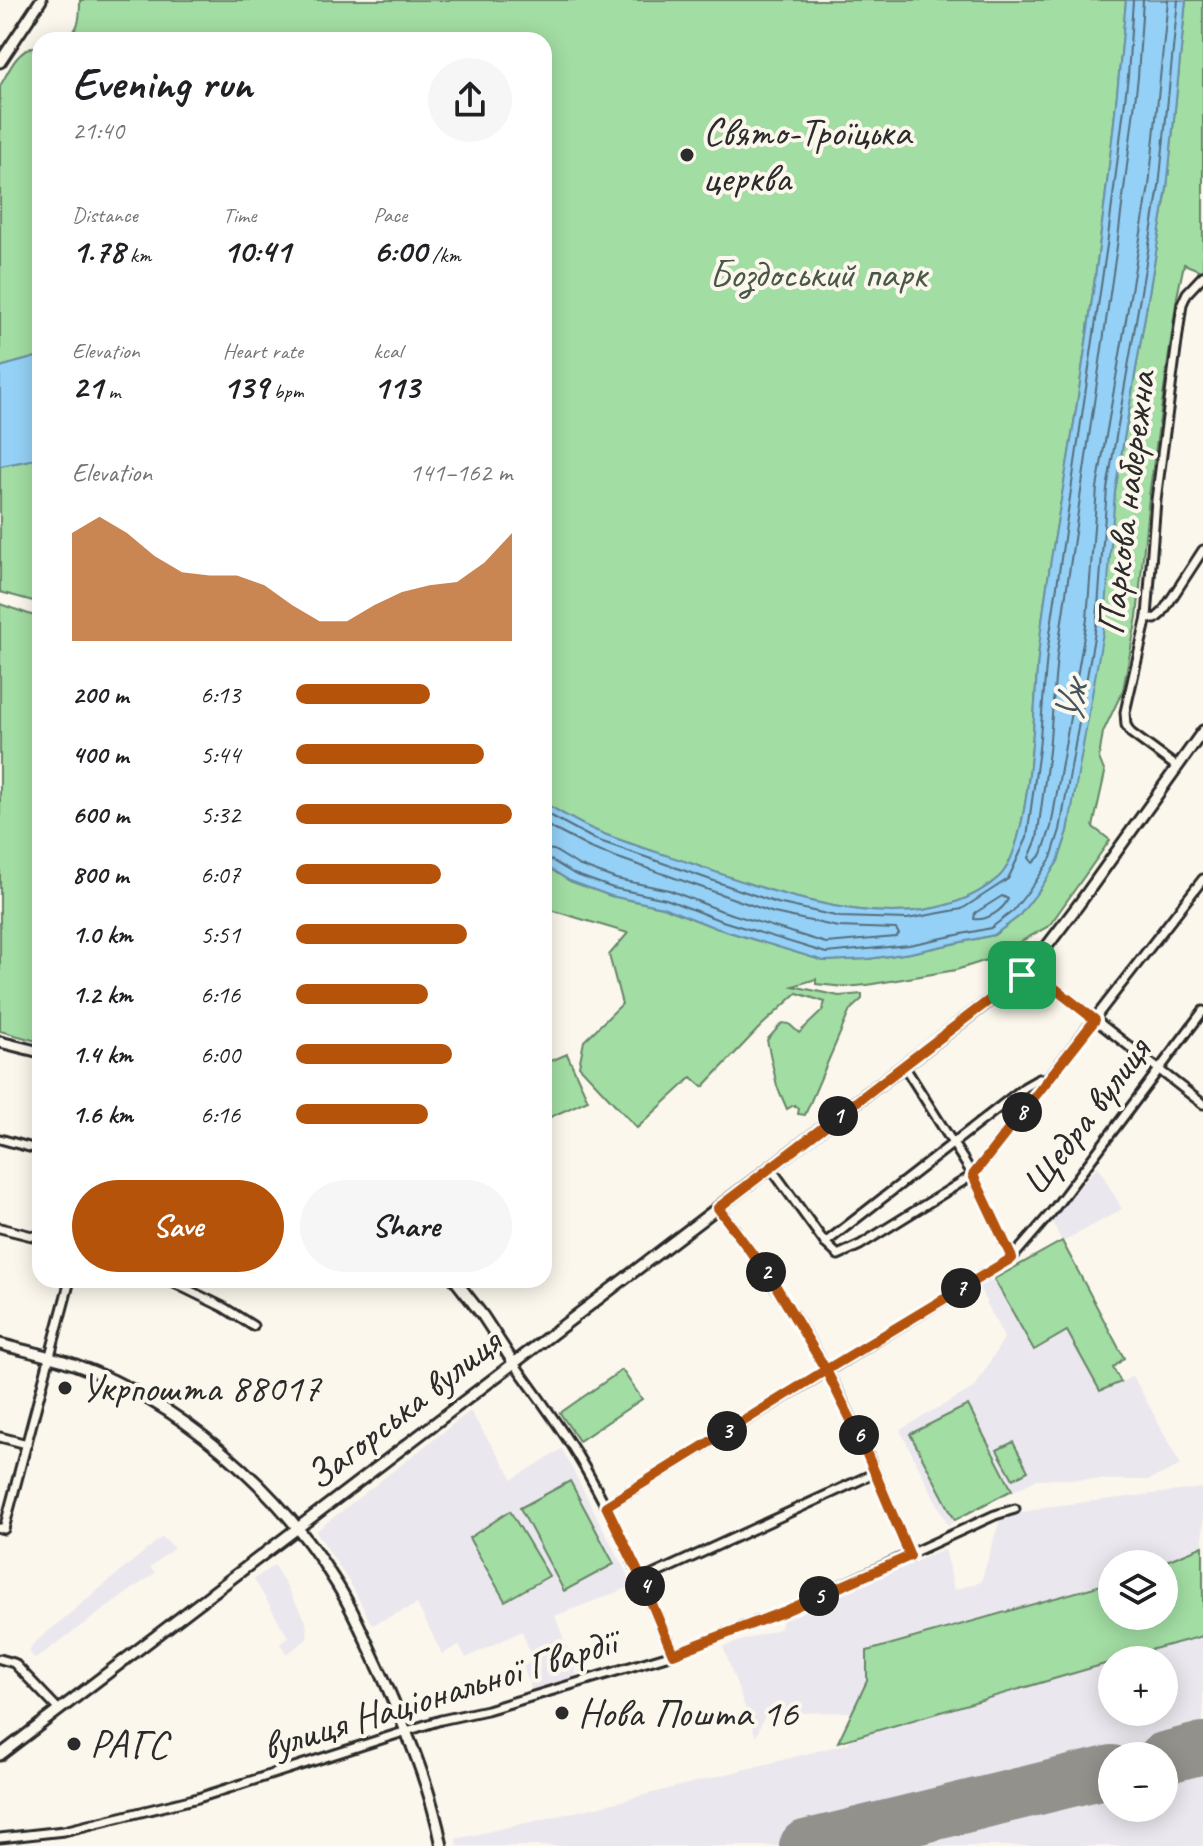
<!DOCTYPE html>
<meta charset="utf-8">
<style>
:root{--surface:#fff;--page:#f6f6f6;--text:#202124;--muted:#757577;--accent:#b45309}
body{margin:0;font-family:Caveat,sans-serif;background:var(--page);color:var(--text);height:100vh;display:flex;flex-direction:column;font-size:30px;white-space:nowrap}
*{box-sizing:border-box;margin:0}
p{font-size:26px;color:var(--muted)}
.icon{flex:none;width:44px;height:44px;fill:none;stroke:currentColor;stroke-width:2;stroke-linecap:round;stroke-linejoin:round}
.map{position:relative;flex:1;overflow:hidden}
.sheet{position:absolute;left:32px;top:32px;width:520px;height:1256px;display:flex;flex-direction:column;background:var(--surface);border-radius:24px;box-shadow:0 4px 20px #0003}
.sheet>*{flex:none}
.tools{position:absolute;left:1098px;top:1550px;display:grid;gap:16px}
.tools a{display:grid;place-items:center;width:80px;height:80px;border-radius:50%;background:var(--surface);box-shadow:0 4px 20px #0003;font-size:40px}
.pin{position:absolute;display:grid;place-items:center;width:68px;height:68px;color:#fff;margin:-34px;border-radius:16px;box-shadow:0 4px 12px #0006}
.km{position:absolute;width:40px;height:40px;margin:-20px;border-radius:50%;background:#222;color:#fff;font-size:22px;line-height:40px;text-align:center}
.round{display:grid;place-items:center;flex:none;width:84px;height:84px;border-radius:42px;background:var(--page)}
.headline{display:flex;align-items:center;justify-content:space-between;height:136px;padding:0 40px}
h1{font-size:44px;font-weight:700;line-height:60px}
.stats{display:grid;grid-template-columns:repeat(3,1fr);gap:12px;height:136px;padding:8px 40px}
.stats div{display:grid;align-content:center}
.stats b{font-size:34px;font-weight:700}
.stats small{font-size:22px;font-weight:400}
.stats p{font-size:22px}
.chart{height:224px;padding:16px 40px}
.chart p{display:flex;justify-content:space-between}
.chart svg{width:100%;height:144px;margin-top:8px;fill:var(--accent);opacity:.7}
.action{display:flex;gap:16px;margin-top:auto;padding:16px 40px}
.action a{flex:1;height:92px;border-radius:48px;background:var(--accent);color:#fff;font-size:32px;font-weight:700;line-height:92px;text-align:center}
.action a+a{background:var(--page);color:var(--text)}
ul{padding:0 40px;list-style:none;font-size:26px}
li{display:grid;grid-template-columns:128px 96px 1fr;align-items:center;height:60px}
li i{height:20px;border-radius:10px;background:var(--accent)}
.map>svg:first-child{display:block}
</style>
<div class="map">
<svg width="1203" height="1846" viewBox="0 0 1203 1846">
<rect width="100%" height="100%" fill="#fbf7ec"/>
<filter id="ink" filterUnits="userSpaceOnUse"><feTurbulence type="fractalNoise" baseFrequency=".0125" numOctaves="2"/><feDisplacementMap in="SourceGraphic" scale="16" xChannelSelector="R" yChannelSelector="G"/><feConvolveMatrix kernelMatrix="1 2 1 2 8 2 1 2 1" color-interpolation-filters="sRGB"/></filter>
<g filter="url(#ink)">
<g fill="#ebe7ee" fill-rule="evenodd">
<path d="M1098,1166L1122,1209L1063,1242L1124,1358L1113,1368L1121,1382L1133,1376L1181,1465L1149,1480L1037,1479L948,1525L900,1430L975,1387L1004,1338L979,1287L1062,1241L1051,1220Z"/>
<path d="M470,1411L513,1479L562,1449L631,1582L630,1587L555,1616L577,1675L532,1691L523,1666L533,1661L522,1631L466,1658L459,1645L442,1654L417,1604L372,1625L353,1588L316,1531Z"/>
<path d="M1203,1488V1846H458L456,1839L605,1805L849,1743L862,1712L775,1713V1715H765L756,1737L723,1647L781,1628L783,1618L945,1549L954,1590L981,1582L1000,1519L1044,1507ZM1112,1564H1164V1616H1112ZM1112,1660H1164V1712H1112ZM1112,1756H1164V1808H1112Z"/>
<path d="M162,1537L174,1548L150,1567L155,1573L35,1659L29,1651L33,1644Z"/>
<path d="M274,1565L306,1621L308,1638L287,1654L280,1644L288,1637L254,1579Z"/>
</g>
<g fill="#a2dda3" stroke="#668467" stroke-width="2">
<path d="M80,0H1126C1114,140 1096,279 1075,417C1062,501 1044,585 1037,670C1034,714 1030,849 999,877C920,948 776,894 690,863C660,853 628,844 599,832C580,825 562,813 544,803V40H65C80,29 80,18 80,0Z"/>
<path d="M1186,0H1203V270L1201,271L1184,264L1177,297L1149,496L1137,617L1123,690L1103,732L1099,758L1105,773L1093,827L1110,840L1049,926L987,960L956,970L867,985L845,987L816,984V979L793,986L839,996L862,994V999L850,1010L805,1115L798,1114L799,1109L794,1105L787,1109L777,1086L767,1040L782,1023L789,1024L799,1033L822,1011L825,1002L797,993L760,1027L703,1087L692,1077L637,1128L579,1066L584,1041L622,1004L609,955L628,933L544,908V865L570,881L611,896L663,907L716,928L824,961L868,959L910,953L994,935L1018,917L1040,889L1058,861L1068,831L1104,621L1115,491L1167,188Z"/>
<path d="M33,47H40V356L0,367V86C9,71 15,53 33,47Z"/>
<path d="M40,458V603L0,592V466Z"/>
<path d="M0,604L40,618V1042L0,1031Z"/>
<path d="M567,1054L588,1100L544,1120V1064Z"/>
<path d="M1062,1241L1124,1358L1113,1368L1121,1382L1100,1391L1067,1331L1034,1350L994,1279Z"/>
<path d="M622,1370L642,1399L579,1441L560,1413Z"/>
<path d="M968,1405L1012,1490L955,1520L910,1434Z"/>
<path d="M1013,1442L1028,1471L1013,1479L997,1450Z"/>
<path d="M570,1481L614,1564L564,1591L520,1508Z"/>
<path d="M510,1511L549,1576L505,1601L469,1538Z"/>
<path d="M1203,1546V1636L1112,1660V1662L838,1742L867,1681V1651L1112,1582V1616H1164V1564H1159Z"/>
</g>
<g fill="#95d1f6" stroke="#6b8fa5" stroke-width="2">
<path d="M1126,0H1186L1167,188L1115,491L1105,621L1068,831L1058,861L1040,889L1018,917L994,935L910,953L868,959L824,961L716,928L663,907L611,896L570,881L544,865V803C562,813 580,825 599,832C628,844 660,853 690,863C776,894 920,948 999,877C1030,849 1034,714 1037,670C1044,583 1063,496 1076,410C1097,274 1114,137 1126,0Z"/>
<path d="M40,356V458L0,466V367Z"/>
</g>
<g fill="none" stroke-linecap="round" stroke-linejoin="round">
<g stroke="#556d7c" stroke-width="2">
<path d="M1143,0L1138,77L1117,246L1057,655L1049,751L1037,839L1029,858L1033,863L1042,854L1051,827L1087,619L1097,488L1149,186L1168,0"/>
<path d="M544,812L594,839L777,903L840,917L907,919L962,909L1008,879L1027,838L1039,749L1047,654L1107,245L1128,76L1133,0"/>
<path d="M544,824L590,848L774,913L838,927L896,929L899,934L896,937L826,943L722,911L669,890L616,879L578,865L554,850L544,849"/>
<path d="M544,859L551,860L574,874L613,888L666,899L719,920L826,953L909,945L991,928L1013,911L1034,884L1051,858L1060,830L1097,620L1107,489L1159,187L1178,0"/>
<path d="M1002,896L1008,899C1003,910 987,921 974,919L975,913Z"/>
</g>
<g stroke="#93918c" stroke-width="52">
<path d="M1164,1758L1203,1748"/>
<path d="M805,1846L1112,1771"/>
</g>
<g stroke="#2b2b2b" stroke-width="13">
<g id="street">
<path d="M1147,617L1155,619L1162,613L1203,550"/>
<path d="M1177,767L1131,733L1126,725L1125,712L1147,617L1156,500L1182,304L1187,293L1203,276"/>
<path d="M1029,968L1203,1104"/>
<path d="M904,1066L973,1175L1012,1258"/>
<path d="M0,1139L40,1150"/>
<path d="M770,1167L825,1243L838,1255L860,1245L973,1175L1203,879"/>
<path d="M718,1208C761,1263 800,1321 833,1382C863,1438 885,1498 910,1556"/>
<path d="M0,1228L40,1238"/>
<path d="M825,1243L1025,1087L1039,1079L1049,1078"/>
<path d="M168,1280L223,1307L253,1326"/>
<path d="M513,1362C535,1392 557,1422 576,1453C615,1517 644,1586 673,1654"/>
<path d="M0,1437L27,1444"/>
<path d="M606,1506L1012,1258L1051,1213L1203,1011"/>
<path d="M0,1528L4,1529L70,1280"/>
<path d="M642,1580L875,1473"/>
<path d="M0,1659L14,1663L59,1710"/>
<path d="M0,1838L64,1831L198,1798L441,1720L487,1710L673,1654L783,1612L995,1515L1015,1509"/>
</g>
</g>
<g stroke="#2b2b2b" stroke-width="15">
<g id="secondary">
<path d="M0,62L41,0"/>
<path d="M0,1042L40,1052"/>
<path d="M455,1280L483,1316L513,1362"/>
<path d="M0,1344C25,1351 52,1356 76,1365C177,1401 277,1487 333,1578C353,1608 366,1642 382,1675C407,1732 430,1785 442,1846"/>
<path d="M0,1755L1015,981L1038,958L1079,904L1203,731"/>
</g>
</g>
<use href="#street" stroke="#fbf7ec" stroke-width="7"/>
<use href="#secondary" stroke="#fbf7ec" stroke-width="9"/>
</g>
</g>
<g fill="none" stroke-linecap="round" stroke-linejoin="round" filter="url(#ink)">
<g stroke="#fff" stroke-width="16">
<path id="route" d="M1022,975L718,1208L774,1283L826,1370L606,1506L642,1580L673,1654L783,1612L910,1556L861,1440L826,1370L1012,1258L973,1175L1095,1020L1029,968L1022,975"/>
</g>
<use href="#route" stroke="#b45309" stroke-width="10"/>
</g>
<g fill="#2b2b2b" stroke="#fbf7ec" stroke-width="3">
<circle cx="687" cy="155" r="8"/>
<circle cx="65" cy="1388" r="8"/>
<circle cx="562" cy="1713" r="8"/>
<circle cx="74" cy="1744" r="8"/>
</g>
<g text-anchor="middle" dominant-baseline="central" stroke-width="8" stroke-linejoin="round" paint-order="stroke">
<g font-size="40" fill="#2b2b2b" stroke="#fbf7ec" text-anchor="start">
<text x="703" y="132">Свято-Троїцька<tspan x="703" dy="46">церква</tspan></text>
<text x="81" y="1388">Укрпошта 88017</text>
<text x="578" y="1713">Нова Пошта 16</text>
<text x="90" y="1744">РАГС</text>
</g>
<g font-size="40" fill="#495849" stroke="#fbf7ec">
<text x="818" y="274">Боздоський парк</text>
</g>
<g font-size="40" fill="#2b2b2b" stroke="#fbf7ec">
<text transform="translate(1126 503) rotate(-83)">Паркова набережна</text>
<text transform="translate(1086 1116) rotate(-53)">Щедра вулиця</text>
<text transform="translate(403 1409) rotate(-38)">Загорська вулиця</text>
<text transform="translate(439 1694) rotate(-17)">вулиця Національної Гвардії</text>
</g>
<g font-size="42" font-style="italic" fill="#46545e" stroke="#fbf7ec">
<text transform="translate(1071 703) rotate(-83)">Уж</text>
</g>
</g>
</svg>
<div class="tools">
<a><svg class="icon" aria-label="layers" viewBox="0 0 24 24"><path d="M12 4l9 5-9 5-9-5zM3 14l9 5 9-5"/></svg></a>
<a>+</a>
<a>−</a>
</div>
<div class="pin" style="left:1022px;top:975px;background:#1e9e55"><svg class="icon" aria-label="arrive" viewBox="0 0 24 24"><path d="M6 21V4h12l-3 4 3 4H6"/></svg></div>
<b class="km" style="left:838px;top:1116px">1</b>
<b class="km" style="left:766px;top:1272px">2</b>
<b class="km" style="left:727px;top:1431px">3</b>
<b class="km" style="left:645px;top:1586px">4</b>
<b class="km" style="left:819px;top:1596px">5</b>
<b class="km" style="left:859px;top:1435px">6</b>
<b class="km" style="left:961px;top:1288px">7</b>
<b class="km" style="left:1022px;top:1112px">8</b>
<section class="sheet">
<div class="headline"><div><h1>Evening run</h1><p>21:40</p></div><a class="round"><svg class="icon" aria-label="share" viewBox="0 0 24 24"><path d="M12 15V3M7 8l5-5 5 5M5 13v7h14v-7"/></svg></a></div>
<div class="stats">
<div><p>Distance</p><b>1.78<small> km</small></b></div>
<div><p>Time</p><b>10:41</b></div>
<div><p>Pace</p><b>6:00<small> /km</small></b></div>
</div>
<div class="stats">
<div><p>Elevation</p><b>21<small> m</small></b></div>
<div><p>Heart rate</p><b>139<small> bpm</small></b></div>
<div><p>kcal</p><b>113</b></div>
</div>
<div class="chart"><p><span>Elevation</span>141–162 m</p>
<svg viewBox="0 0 160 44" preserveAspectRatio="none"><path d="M0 44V11L10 6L20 11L30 18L40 23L50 24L60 24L70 27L80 33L90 38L100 38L110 33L120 29L130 27L140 26L150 20L160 11V44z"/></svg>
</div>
<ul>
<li><b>200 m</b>6:13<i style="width:62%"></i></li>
<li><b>400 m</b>5:44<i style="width:87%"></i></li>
<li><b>600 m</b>5:32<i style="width:100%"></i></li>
<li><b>800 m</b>6:07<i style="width:67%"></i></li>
<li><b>1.0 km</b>5:51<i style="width:79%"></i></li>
<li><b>1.2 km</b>6:16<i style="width:61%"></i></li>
<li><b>1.4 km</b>6:00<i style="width:72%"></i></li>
<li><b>1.6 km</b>6:16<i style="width:61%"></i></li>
</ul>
<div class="action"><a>Save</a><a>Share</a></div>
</section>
</div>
